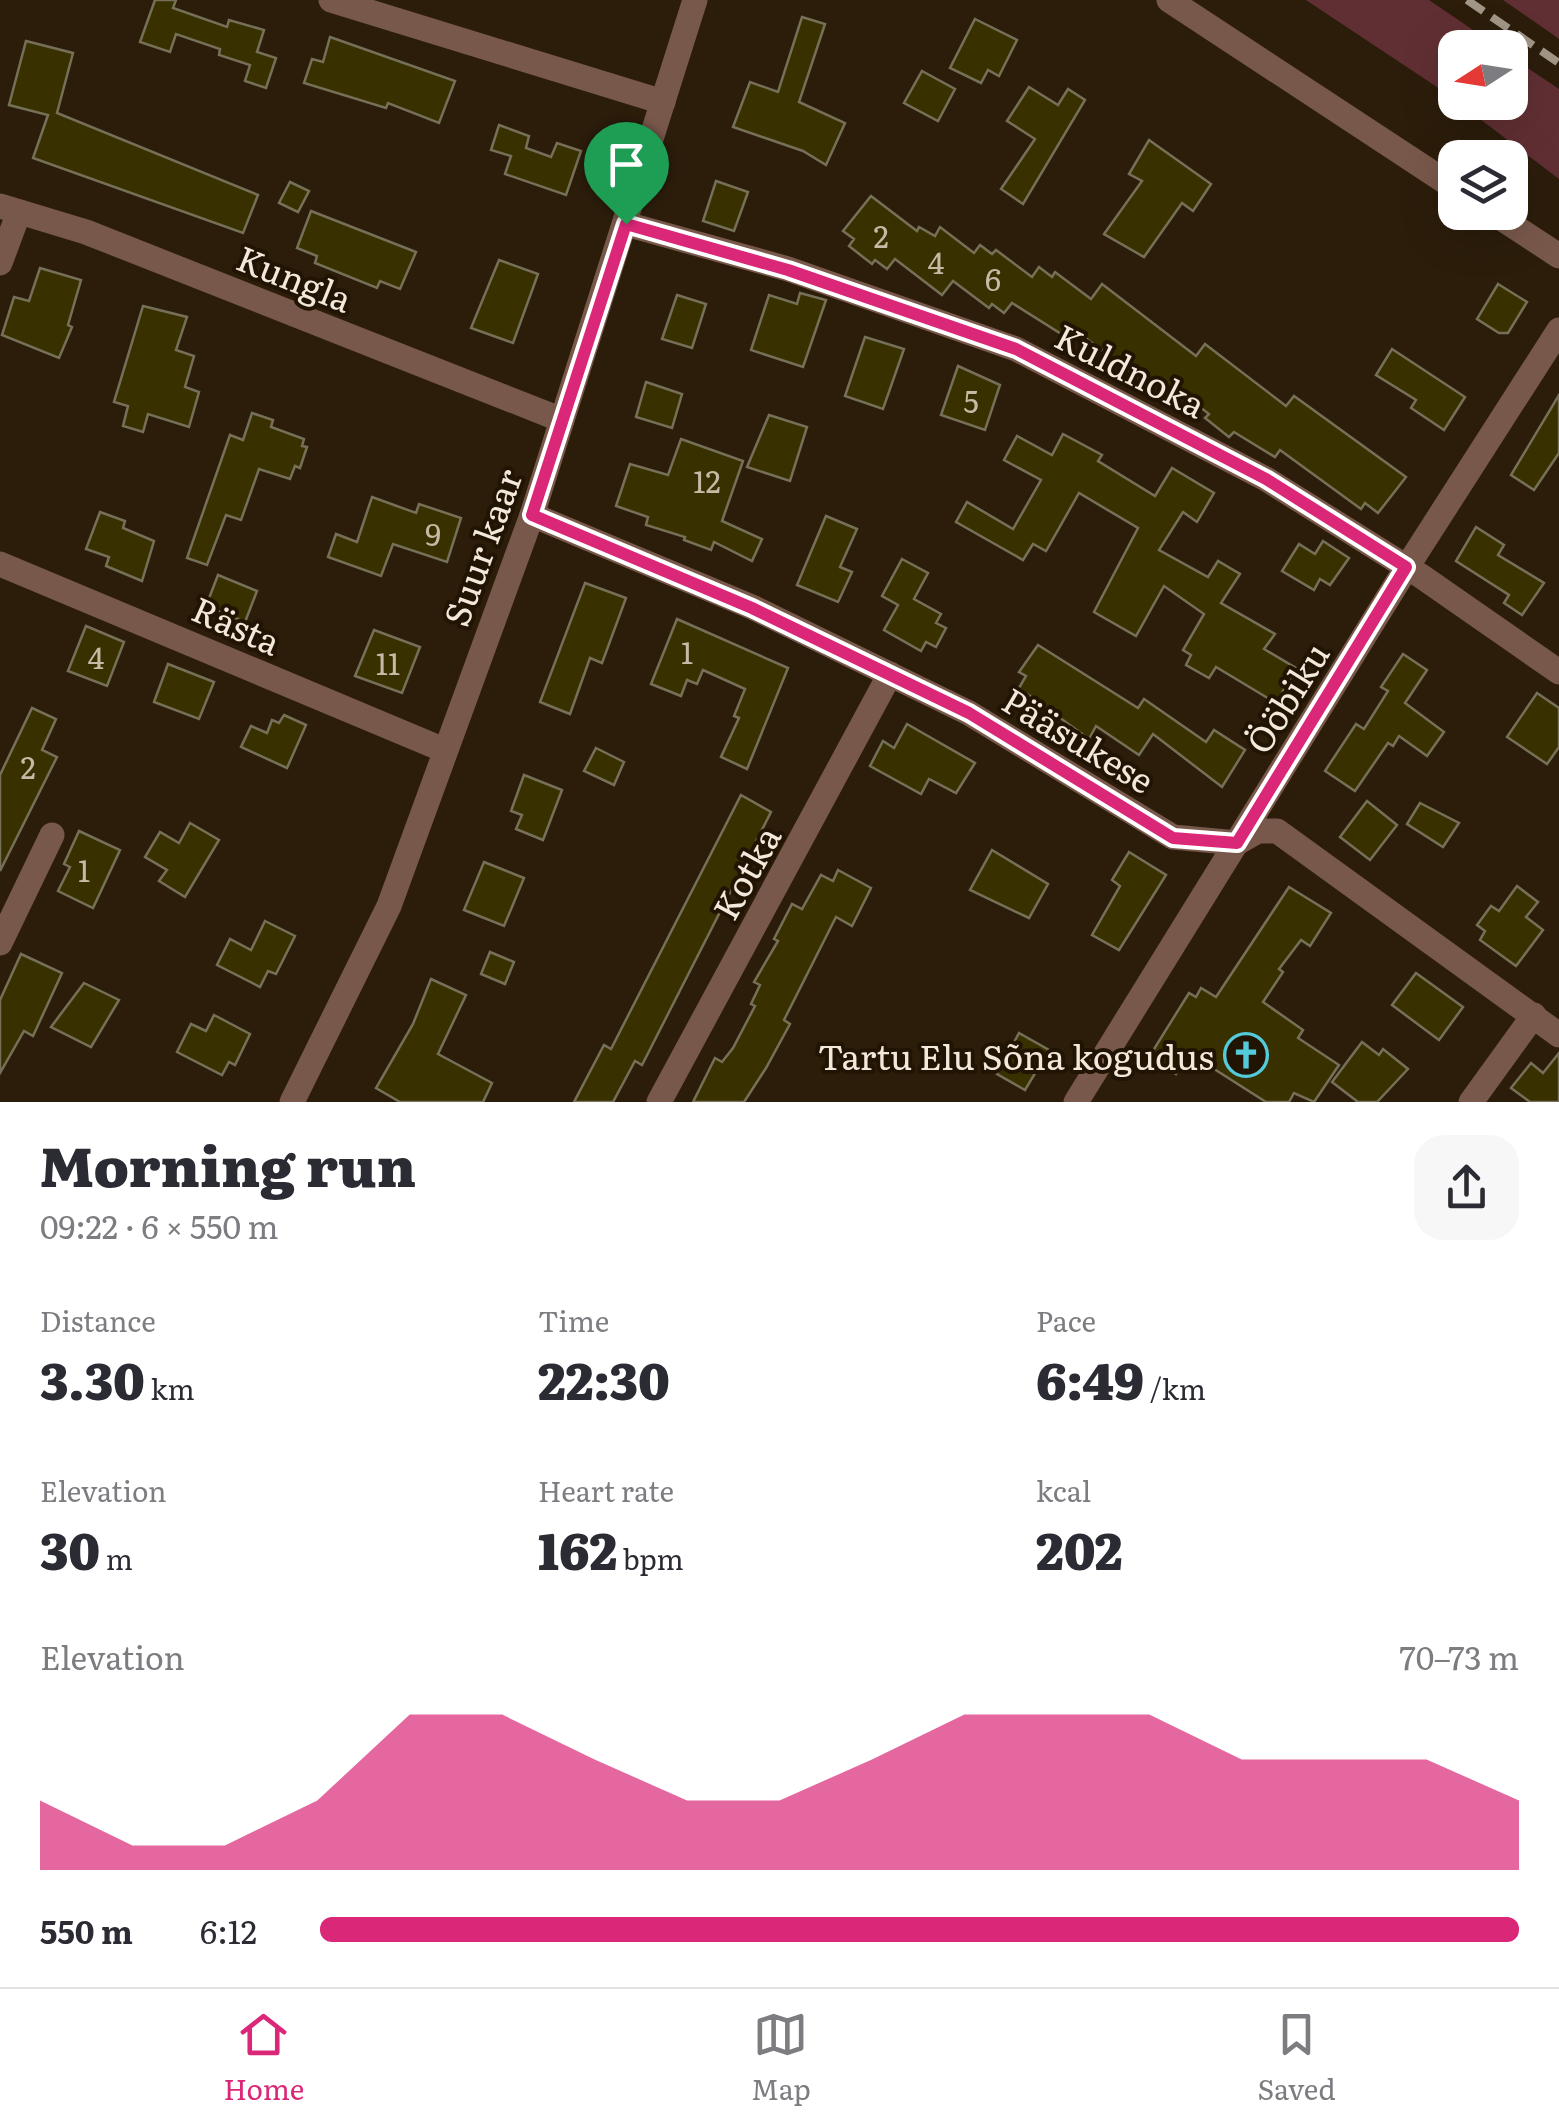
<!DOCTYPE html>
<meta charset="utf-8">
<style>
:root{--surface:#fff;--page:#f7f7f7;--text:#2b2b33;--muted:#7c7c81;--line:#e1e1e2;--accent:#db2777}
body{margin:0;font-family:Literata,serif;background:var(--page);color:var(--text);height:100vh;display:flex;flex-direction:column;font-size:38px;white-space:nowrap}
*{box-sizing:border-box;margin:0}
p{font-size:32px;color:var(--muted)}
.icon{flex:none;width:55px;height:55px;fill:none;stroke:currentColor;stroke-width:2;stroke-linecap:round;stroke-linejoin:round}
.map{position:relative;height:1102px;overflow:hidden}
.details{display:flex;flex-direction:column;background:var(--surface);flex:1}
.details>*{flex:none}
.needle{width:65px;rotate:258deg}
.controls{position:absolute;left:1438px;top:30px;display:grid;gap:20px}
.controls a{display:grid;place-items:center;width:90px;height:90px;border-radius:20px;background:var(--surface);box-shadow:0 10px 40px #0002;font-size:50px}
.pin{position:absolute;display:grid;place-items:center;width:85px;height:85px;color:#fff;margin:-102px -42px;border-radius:50% 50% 50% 0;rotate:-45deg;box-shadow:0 0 10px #0007}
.pin .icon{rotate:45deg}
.round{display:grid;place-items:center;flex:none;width:105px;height:105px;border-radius:30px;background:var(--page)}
.summary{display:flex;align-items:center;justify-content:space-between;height:170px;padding:0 40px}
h1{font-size:55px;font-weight:800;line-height:75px}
.metrics{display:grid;grid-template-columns:repeat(3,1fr);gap:15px;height:170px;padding:10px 40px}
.metrics div{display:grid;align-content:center}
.metrics b{font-size:50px;font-weight:800}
.metrics small{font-size:28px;font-weight:400}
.metrics p{font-size:28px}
.chart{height:280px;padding:20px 40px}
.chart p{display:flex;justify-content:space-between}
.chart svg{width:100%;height:180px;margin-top:10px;fill:var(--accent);opacity:.7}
ul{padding:0 40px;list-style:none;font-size:32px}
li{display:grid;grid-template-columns:160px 120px 1fr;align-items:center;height:75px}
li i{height:25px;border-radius:12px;background:var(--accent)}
.tab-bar{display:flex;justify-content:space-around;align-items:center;height:140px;border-top:2px solid var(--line);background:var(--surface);font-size:28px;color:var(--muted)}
.tab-bar a{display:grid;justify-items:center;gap:5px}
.tab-bar .active{color:var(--accent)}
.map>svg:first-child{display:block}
</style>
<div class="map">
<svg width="1559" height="1102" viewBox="0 0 1559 1102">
<rect width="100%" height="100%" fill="#2c1d0b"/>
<g fill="#602f33">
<path d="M1306,0H1429L1498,47L1455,48V99Z"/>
<path d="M1503,0H1559V39L1555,36Z"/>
<path d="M1510,56L1559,89V179L1459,103L1510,102Z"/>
</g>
<g fill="#393000" stroke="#757057" stroke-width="2.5">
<path d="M155,0H176L173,8L227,27L229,20L264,30L257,52L276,58L266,88L245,81L250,65L219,55L220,49L176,34L170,52L140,42Z"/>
<path d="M802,17L825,24L799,102L845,123L826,165L803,151L733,127L750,82L778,92Z"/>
<path d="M975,19L1017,40L999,76L988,70L981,83L950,68Z"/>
<path d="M330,37L455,81L439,123L388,103L386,108L304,83L312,59L323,62Z"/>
<path d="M26,41L73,53L57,113L258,195L243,233L33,158L48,115L9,105Z"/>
<path d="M922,71L955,89L938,121L904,103Z"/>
<path d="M1029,87L1058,105L1068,89L1085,100L1023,204L1001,189L1035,139L1007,121Z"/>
<path d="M499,125L529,136L526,148L551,157L557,143L581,151L566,195L505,174L511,156L491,150Z"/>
<path d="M1149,140L1211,184L1193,211L1182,203L1144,257L1104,234L1142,181L1129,174Z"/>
<path d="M716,181L748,192L734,231L703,221Z"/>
<path d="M290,182L309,191L298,212L279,203Z"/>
<path d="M871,196L917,231L919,227L935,236L940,227L974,253L980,245L992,254L996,250L1032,277L1039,267L1052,277L1055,272L1091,299L1102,284L1196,356L1205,344L1286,406L1294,396L1406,477L1378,513L1365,503L1361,509L1280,450L1275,457L1234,432L1229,437L1205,418L1209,414L1173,386L1168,392L1157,383L1152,389L1070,326L1063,335L1012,303L1004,313L992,304L989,308L953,281L942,295L895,259L887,269L875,260L872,264L849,246L854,239L843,231Z"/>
<path d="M311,211L416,252L400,289L380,281L377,288L315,263L317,256L297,248Z"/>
<path d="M499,260L538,274L513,343L471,328Z"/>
<path d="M40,268L81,280L68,325L72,327L59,358L2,335L14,297L29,301Z"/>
<path d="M1498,284L1527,302L1508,333H1499L1477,319Z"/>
<path d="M800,293L826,300L803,367L751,350L769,295L797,304Z"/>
<path d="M677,295L706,304L692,348L662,339Z"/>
<path d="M143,306L187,317L176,350L194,356L185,387L199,392L189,427L148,414L143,432L123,426L128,406L114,402Z"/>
<path d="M865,337L904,349L883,409L845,396Z"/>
<path d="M1392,349L1465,397L1444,430L1411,408L1416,400L1376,375Z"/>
<path d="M958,366L1000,385L985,430L941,415Z"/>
<path d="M646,382L682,394L672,428L636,417Z"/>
<path d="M1559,395V453L1534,490L1511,475Z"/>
<path d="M252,413L273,420L271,427L304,439L302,446L307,447L300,468L295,466L290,479L259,469L241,520L226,515L207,565L187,558L230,435L243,440Z"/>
<path d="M769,415L807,427L790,481L747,467Z"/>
<path d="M1063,434L1102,455L1098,461L1155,496L1172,468L1214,493L1197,522L1183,512L1159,550L1208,577L1218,561L1240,574L1221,603L1275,634L1264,649L1296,668L1276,703L1216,667L1209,678L1186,665L1191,655L1183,650L1204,614L1164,586L1136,636L1094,612L1138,528L1079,493L1046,551L1033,544L1023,560L956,522L967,502L1013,529L1041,480L1004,460L1017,436L1052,455Z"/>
<path d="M681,439L743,461L722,521L762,539L752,561L714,542L711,550L684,540L685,537L646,525L648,517L616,506L630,464L668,475Z"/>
<path d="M372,497L416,513L419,504L461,518L447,562L393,544L381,576L328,557L336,534L357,542Z"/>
<path d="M100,512L125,521L123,528L154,541L142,581L106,566L109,557L86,549Z"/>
<path d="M826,516L857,529L840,567L852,572L838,602L797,585Z"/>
<path d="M1476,527L1504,545L1498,555L1544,583L1522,615L1504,603L1509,595L1456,561Z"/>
<path d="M1323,541L1349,558L1330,585L1320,579L1314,590L1282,571L1299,544L1315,554Z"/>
<path d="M902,559L928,573L914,599L941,614L936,623L946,628L936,647L926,642L921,651L884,630L898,605L882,596Z"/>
<path d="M218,575L257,591L245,622L206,606Z"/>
<path d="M585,583L626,598L602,663L590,658L570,714L540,702Z"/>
<path d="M677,619L788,668L747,769L721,757L739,718L734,716L745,689L703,670L697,684L687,680L681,696L651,684Z"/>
<path d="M86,626L124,642L107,686L68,671Z"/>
<path d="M374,630L420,647L402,693L355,676Z"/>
<path d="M1038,645L1138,708L1144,699L1206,742L1214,730L1245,750L1222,787L1153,734L1139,755L1096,726L1089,739L1019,688L1026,676L1019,672Z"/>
<path d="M1403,654L1427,670L1405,703L1444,732L1427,756L1399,736L1393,746L1388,743L1355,791L1325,771L1356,724L1364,729L1388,691L1381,687Z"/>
<path d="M168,664L214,682L199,719L154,702Z"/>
<path d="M1537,693L1559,708V747L1547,764L1507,737Z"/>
<path d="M32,708L56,719L42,750L57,757L0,871V775Z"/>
<path d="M284,715L306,725L287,768L241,747L251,726L267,733L272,720L279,723Z"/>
<path d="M907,724L975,763L956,793L929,779L921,794L870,766L883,741L894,748Z"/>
<path d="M596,748L624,762L614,785L584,771Z"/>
<path d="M524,775L562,790L543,840L516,829L522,815L511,811Z"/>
<path d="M741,795L771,812L642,1065L635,1061L613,1102H574L604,1045L611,1049Z"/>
<path d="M1367,801L1397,825L1370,860L1340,837Z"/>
<path d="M1420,803L1459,823L1443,847L1407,824Z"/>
<path d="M190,823L219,840L185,897L159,881L167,870L145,857L160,832L179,843Z"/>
<path d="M79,831L120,850L93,908L58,891L70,867L64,864Z"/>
<path d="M992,850L1048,884L1029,918L970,890Z"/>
<path d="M1129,852L1166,875L1119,950L1092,935L1120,886L1112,880Z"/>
<path d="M484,862L524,878L504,926L464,910Z"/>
<path d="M838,870L871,888L852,926L836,917L784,1020L790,1024L766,1068L744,1102H693L715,1058L722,1062L733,1048L755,1006L751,1004L760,985L754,982L778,941L774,939L792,904L802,909L821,875L833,881Z"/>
<path d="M1517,886L1538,902L1526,917L1543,930L1516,966L1480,940L1485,931L1477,925L1491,906L1499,911Z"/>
<path d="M1289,887L1331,913L1310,946L1301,940L1279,969L1283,972L1263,1002L1303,1030L1298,1038L1339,1065L1314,1102L1294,1093L1289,1102H1266L1189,1053L1176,1074L1149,1057L1189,993L1196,997L1201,988L1216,997Z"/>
<path d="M265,921L295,936L276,974L268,971L260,987L217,965L230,939L251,950Z"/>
<path d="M490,952L514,962L505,984L481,974Z"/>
<path d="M21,954L62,973L33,1036L24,1031L0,1073V1000Z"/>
<path d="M1416,973L1463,1007L1439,1040L1392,1005Z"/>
<path d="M431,979L466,995L438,1054L492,1083L483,1102H400L376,1088L413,1024Z"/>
<path d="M84,983L119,1000L91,1047L51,1027Z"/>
<path d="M214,1015L250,1034L235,1065L229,1062L222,1075L177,1052L191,1024L206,1031Z"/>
<path d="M1019,1033L1049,1050L1025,1090L997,1074Z"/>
<path d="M1362,1042L1379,1055L1383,1049L1408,1069L1377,1102H1358L1332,1082Z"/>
<path d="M1559,1053V1102H1530L1511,1088L1531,1063L1543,1073Z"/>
</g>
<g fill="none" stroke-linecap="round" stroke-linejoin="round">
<g stroke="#78584a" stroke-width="25">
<path d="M331,0L663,102"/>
<path d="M1169,0L1455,188"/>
<path d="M0,206L86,232L562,420"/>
<path d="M1492,212L1559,256"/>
<path d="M626,224L788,269L1016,349L1266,479L1421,576L1559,672"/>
<path d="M0,263L19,212"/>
<path d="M532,515L752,607L969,713L1173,837L1237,843L1258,831H1277L1559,1035"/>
<path d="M0,564L444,750"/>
<path d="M0,943L52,835"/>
<path d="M292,1102L389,906L532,515L695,0"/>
<path d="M659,1102L890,674"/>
<path d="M1076,1102L1407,567L1559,330"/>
<path d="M1471,1102L1534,1015"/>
</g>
<path stroke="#a29687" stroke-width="8" stroke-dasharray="20 10" stroke-linecap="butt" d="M1467,0L1559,63"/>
</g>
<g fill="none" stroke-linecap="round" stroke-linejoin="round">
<g stroke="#fff" stroke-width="20">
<path id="route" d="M626,224L788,270L1016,349L1266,479L1406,567L1237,843L1173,838L969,713L752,608L532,515Z"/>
</g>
<use href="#route" stroke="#db2777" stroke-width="12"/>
</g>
<defs>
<g id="church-ring" transform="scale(2.25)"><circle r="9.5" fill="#221403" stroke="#53cbda" stroke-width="1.5"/><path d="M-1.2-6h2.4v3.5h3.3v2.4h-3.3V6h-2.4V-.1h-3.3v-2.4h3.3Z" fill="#53cbda"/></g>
</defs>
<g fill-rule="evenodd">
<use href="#church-ring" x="1246" y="1055"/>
</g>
<g text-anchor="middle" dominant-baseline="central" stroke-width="8" stroke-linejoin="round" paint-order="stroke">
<g font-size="30" fill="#c4baa5">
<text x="881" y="235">2</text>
<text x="936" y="261">4</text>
<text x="993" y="278">6</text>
<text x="971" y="400">5</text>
<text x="707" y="480">12</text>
<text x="433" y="533">9</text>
<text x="687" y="651">1</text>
<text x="96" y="656">4</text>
<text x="388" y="662">11</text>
<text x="28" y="766">2</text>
<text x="84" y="869">1</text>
</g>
<g font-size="35" fill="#f2e8dc" stroke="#221403">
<text transform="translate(295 277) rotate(22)">Kungla</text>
<text transform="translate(1131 369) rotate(27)">Kuldnoka</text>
<text transform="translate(481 547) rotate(-70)">Suur kaar</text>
<text transform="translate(237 624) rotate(24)">Rästa</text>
<text transform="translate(1286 697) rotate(-58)">Ööbiku</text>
<text transform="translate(1079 739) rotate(31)">Pääsukese</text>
<text transform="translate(745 872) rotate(-61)">Kotka</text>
</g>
<g font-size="35" fill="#f2e8dc" stroke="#221403" text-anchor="end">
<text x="1214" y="1055">Tartu Elu Sõna kogudus</text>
</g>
</g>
</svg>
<div class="controls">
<a><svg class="needle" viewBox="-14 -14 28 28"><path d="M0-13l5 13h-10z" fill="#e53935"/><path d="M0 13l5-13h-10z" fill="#7c7c81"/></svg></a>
<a><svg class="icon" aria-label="layers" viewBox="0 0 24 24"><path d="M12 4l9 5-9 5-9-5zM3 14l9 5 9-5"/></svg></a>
</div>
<div class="pin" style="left:626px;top:224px;background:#1e9e55"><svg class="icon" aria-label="arrive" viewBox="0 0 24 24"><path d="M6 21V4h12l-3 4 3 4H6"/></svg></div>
</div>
<section class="details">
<div class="summary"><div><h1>Morning run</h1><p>09:22 · 6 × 550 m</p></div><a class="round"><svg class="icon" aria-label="share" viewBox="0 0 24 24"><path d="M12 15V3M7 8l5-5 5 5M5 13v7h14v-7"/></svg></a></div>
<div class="metrics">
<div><p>Distance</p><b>3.30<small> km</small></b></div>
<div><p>Time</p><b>22:30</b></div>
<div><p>Pace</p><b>6:49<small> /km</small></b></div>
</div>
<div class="metrics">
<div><p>Elevation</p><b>30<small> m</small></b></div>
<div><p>Heart rate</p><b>162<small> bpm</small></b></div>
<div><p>kcal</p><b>202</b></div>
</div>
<div class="chart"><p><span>Elevation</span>70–73 m</p>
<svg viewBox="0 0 160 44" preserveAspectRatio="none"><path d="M0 44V27L10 38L20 38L30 27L40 6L50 6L60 17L70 27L80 27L90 17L100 6L110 6L120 6L130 17L140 17L150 17L160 27V44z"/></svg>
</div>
<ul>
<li><b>550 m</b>6:12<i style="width:100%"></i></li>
</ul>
</section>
<nav class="tab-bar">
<a class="active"><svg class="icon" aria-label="home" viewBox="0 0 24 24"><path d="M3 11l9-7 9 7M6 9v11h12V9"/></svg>Home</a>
<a><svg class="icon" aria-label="map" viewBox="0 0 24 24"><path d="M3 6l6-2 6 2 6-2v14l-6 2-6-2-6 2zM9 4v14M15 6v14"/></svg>Map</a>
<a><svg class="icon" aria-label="saved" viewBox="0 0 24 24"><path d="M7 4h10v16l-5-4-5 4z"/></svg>Saved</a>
</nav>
